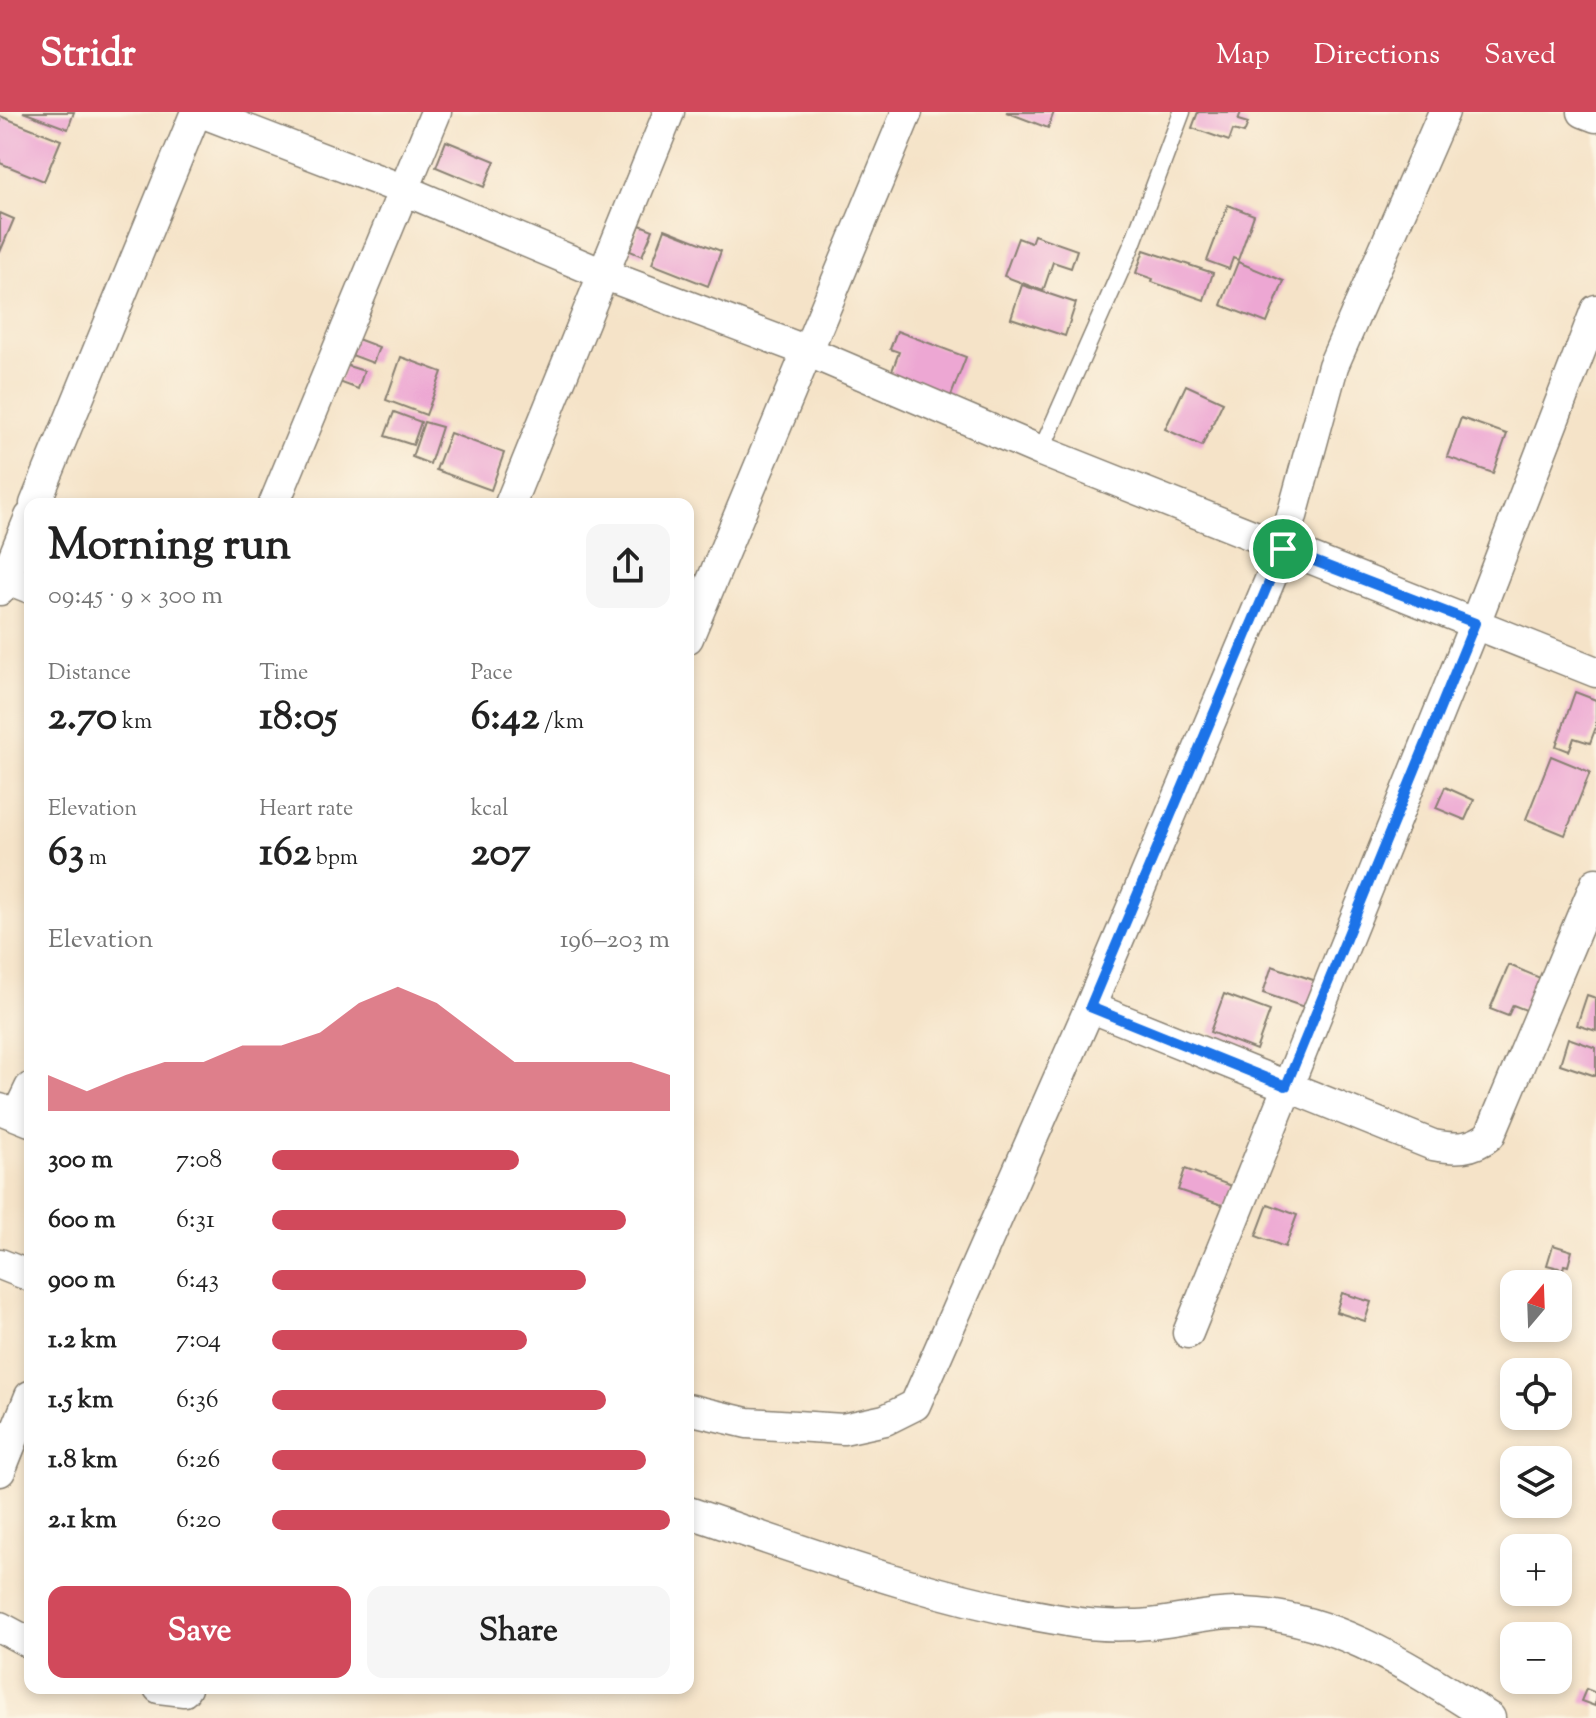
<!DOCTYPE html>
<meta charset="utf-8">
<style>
:root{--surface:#fff;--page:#f6f6f6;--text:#222;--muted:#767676;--accent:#d1495b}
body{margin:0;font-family:"Sorts Mill Goudy",serif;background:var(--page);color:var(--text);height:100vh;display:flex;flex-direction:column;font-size:30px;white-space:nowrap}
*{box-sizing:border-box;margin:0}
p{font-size:26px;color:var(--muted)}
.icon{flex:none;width:44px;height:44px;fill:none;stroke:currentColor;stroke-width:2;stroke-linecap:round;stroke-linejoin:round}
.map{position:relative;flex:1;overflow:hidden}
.sheet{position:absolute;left:24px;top:386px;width:670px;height:1196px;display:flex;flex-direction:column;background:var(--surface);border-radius:16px;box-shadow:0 4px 12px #0003}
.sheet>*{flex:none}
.needle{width:52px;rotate:19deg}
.controls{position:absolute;left:1500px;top:1158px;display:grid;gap:16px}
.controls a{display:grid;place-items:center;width:72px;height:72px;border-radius:16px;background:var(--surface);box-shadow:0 4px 12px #0003;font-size:40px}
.pin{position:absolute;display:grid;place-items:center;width:68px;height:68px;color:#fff;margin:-34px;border:4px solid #fff;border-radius:50%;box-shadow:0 2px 8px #0007}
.round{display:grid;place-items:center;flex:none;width:84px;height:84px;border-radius:16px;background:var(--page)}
.overview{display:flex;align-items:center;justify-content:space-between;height:136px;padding:0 24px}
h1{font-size:44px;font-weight:800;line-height:60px}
.stats{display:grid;grid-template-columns:repeat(3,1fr);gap:12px;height:136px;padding:8px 24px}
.stats div{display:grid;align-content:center}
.stats b{font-size:40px;font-weight:800}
.stats small{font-size:22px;font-weight:400}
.stats p{font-size:22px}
.chart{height:224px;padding:16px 24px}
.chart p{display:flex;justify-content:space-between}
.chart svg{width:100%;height:144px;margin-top:8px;fill:var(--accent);opacity:.7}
.cta{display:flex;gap:16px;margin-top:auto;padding:16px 24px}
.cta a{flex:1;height:92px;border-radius:16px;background:var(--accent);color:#fff;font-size:32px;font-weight:800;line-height:92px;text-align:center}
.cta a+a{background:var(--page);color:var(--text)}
ul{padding:0 24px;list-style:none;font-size:26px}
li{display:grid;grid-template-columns:128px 96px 1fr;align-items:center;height:60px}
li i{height:20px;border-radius:10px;background:var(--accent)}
header{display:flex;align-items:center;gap:48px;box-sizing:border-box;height:112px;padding:0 40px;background:var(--accent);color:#fff}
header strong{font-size:38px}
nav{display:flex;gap:44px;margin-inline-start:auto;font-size:28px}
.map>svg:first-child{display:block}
</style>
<header>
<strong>Stridr</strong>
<nav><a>Map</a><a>Directions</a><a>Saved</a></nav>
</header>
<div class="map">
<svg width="1596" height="1606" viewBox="0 0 1596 1606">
<rect width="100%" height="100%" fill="#fcf5e5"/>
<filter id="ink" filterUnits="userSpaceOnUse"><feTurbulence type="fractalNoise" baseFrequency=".0125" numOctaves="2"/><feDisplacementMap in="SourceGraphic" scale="16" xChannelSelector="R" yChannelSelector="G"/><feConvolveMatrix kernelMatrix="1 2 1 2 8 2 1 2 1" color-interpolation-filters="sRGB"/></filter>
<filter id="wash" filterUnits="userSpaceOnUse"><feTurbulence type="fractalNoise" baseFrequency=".006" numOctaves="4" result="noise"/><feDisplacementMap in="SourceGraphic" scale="32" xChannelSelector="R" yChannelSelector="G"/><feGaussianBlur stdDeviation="1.8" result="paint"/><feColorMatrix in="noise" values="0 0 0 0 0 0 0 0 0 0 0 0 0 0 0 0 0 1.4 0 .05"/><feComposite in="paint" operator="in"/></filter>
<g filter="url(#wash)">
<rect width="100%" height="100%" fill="#f5e3c8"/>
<g id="blocks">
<g fill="#eda7d3">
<path d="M23,0H74L68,17Z"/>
<path d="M1006,0H1054L1048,16Z"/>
<path d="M1198,0H1241L1238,8L1248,11L1244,21L1233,18L1229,29L1192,16Z"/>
<path d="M0,4L61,28L44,69L0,51Z"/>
<path d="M446,29L495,49L484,75L436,55Z"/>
<path d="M1228,93L1254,103L1238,148L1233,146L1229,157L1207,149Z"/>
<path d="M0,101L14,107L0,140Z"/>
<path d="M640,113L653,118L642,144L630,139Z"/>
<path d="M665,117L721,139L708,174L652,152Z"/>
<path d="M1034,123L1077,138L1071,156L1053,150L1043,179L1004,164L1018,126L1031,131Z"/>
<path d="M1144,138L1213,161L1204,188L1152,170L1153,167L1136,161Z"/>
<path d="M1238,150L1284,169L1267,211L1221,193Z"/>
<path d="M1022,173L1076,191L1065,224L1011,206Z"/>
<path d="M897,219L966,245L949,289L889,267L899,240L890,237Z"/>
<path d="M355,226L379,235L373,251L349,242Z"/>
<path d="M401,245L442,260L426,303L386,288Z"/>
<path d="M345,253L364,259L358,277L339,270Z"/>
<path d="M1186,273L1223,290L1202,334L1165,317Z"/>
<path d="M394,300L421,310L413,333L385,324Z"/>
<path d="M1461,306L1507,322L1493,361L1447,345Z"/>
<path d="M424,310L442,315L430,352L412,345Z"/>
<path d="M450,321L504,341L491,378L436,358Z"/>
<path d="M1575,580L1596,588V615L1590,631L1574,626L1569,639L1556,634Z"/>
<path d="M1551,644L1590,660L1565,723L1526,707Z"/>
<path d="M1445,675L1474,688L1465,708L1436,696Z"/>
<path d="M1509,853L1545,868L1531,900L1513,893L1508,904L1490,897Z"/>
<path d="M1272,854L1319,870L1310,897L1263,881Z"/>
<path d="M1224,882L1270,899L1256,938L1210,920Z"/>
<path d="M1587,883L1596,886V919L1577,913Z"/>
<path d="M1568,926L1596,936V964L1560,952Z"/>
<path d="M1185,1057L1232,1074L1225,1094L1178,1078Z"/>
<path d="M1268,1092L1297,1103L1285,1135L1256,1124Z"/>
<path d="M1553,1133L1572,1139L1568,1154L1564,1153L1563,1157L1547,1153Z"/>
<path d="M1342,1181L1371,1190L1365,1209L1336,1200Z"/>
<path d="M1586,1577L1596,1581L1595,1594L1581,1589Z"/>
</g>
</g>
</g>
<g filter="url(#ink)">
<use href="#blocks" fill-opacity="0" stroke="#888072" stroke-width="2"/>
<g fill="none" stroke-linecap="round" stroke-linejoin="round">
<g stroke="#888072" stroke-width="19">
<path id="lane" d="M1041,339L1132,133L1182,0"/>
</g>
<g stroke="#888072" stroke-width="33">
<g id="street">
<path d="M201,0L404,78L603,162L807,239L1041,339L1596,560"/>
<path d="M1583,0L1596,5"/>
<path d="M35,392L196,0"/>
<path d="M274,392L436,0"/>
<path d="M510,392L669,0"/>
<path d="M0,464L30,476"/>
<path d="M0,478L30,405"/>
<path d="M688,526L907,0"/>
<path d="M1090,895L1433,1033C1455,1037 1472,1038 1490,1023L1596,771"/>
<path d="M0,997L30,1009"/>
<path d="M17,1003L30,976"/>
<path d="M0,1152L30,1164"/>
<path d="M1188,1221L1475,511L1596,198"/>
<path d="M688,1297L747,1311L843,1317L885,1308L915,1293L1090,895L1283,437L1333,254L1444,0"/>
<path d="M0,1359L30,1284"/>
<path d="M688,1400C813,1442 937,1488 1067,1509C1088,1513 1112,1514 1133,1513C1168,1513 1201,1501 1236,1501C1330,1500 1413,1557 1490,1606"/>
<path d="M0,1515L30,1531"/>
<path d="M159,1576L184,1579L186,1576"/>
</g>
</g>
<use href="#lane" stroke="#fff" stroke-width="16"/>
<use href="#street" stroke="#fff" stroke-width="30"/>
</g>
</g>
<g fill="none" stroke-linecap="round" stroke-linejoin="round" filter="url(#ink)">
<g stroke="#fff" stroke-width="16">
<path id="route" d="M1283,437L1475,511L1286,974L1090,895Z"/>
</g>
<use href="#route" stroke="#1a73e8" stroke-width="10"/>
</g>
</svg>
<div class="controls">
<a><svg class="needle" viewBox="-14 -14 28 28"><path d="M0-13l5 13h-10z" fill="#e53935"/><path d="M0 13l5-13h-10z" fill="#767676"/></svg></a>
<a><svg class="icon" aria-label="locate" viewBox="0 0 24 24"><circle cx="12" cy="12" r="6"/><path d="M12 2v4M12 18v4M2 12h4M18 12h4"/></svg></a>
<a><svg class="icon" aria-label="layers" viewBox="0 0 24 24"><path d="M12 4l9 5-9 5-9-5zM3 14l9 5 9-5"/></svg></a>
<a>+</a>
<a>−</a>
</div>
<div class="pin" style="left:1283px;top:437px;background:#1e9e55"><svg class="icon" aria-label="arrive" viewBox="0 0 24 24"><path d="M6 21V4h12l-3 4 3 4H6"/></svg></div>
<section class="sheet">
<div class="overview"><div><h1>Morning run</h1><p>09:45 · 9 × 300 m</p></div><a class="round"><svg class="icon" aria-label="share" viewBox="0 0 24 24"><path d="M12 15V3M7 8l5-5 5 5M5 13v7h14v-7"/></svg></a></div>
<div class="stats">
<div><p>Distance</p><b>2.70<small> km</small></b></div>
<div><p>Time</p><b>18:05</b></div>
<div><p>Pace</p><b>6:42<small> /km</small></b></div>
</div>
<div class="stats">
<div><p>Elevation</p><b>63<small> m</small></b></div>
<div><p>Heart rate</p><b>162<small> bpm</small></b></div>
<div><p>kcal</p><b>207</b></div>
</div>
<div class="chart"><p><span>Elevation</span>196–203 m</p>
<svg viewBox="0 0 160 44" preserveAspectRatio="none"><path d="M0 44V33L10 38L20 33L30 29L40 29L50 24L60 24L70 20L80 11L90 6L100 11L110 20L120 29L130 29L140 29L150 29L160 33V44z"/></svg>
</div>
<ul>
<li><b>300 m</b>7:08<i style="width:62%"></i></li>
<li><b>600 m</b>6:31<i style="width:89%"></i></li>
<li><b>900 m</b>6:43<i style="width:79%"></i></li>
<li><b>1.2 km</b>7:04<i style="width:64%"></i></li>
<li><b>1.5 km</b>6:36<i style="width:84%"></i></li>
<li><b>1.8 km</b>6:26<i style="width:94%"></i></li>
<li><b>2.1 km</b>6:20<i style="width:100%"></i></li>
</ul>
<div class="cta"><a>Save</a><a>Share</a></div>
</section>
</div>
